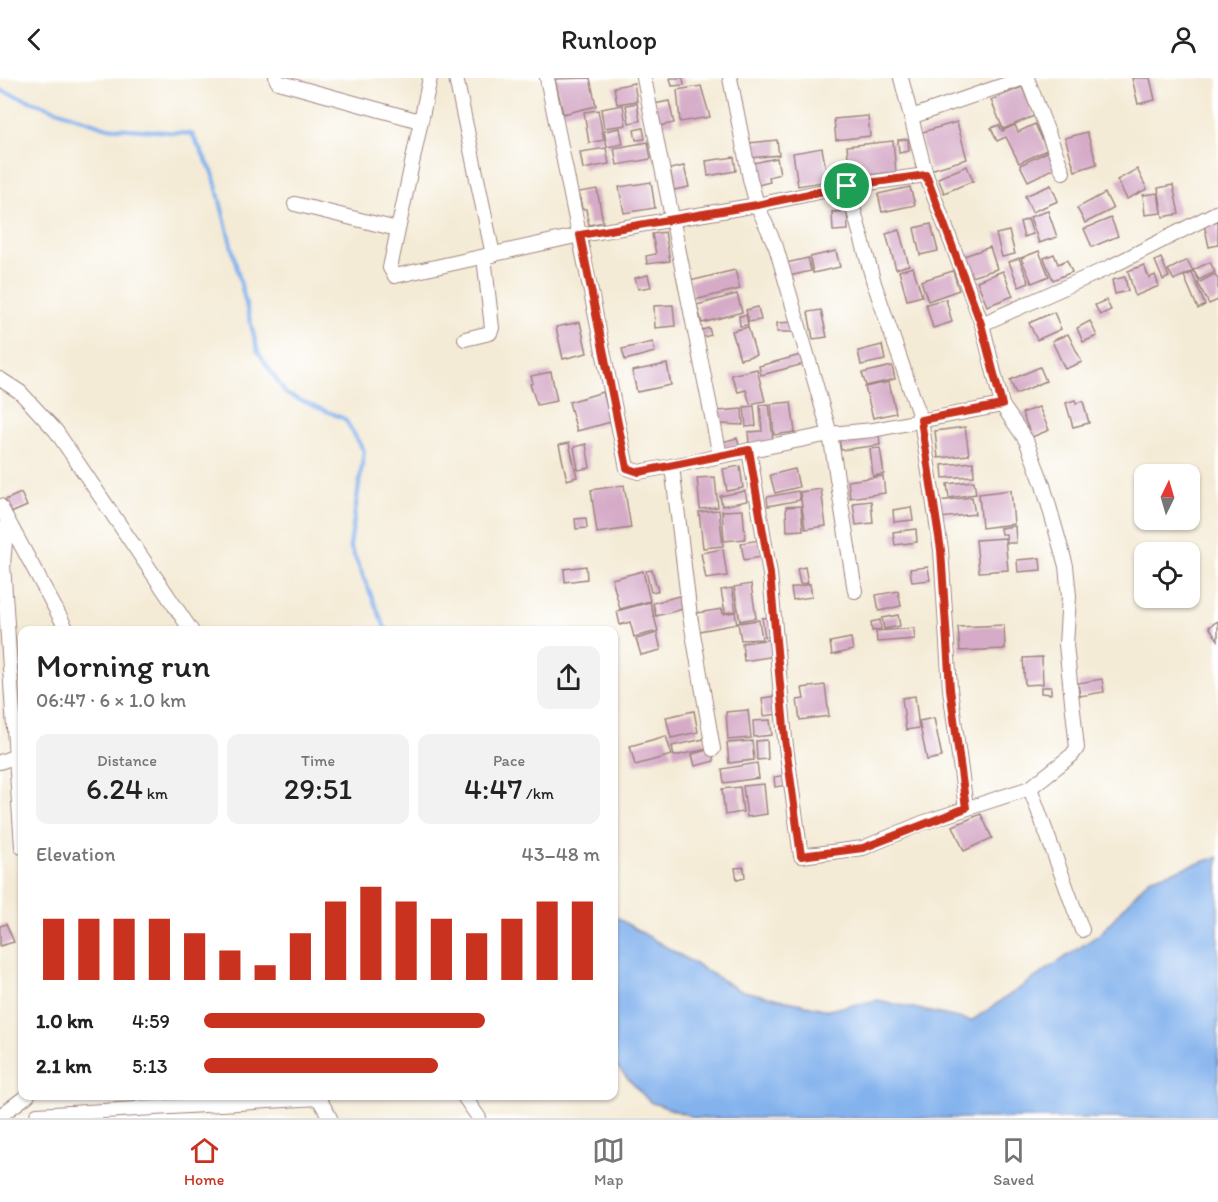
<!DOCTYPE html>
<meta charset="utf-8">
<style>
:root{--surface:#fff;--page:#f2f2f2;--text:#222;--muted:#767676;--line:#e0e0e0;--accent:#c8321e}
body{margin:0;font-family:Itim,sans-serif;background:var(--page);color:var(--text);height:100vh;display:flex;flex-direction:column;font-size:22px;white-space:nowrap}
*{box-sizing:border-box;margin:0}
p{font-size:20px;color:var(--muted)}
.icon{flex:none;width:33px;height:33px;fill:none;stroke:currentColor;stroke-width:2;stroke-linecap:round;stroke-linejoin:round}
.map{position:relative;flex:1;overflow:hidden}
.drawer{position:absolute;left:18px;top:548px;width:600px;height:474px;display:flex;flex-direction:column;background:var(--surface);border-radius:12px;box-shadow:0 2px 4px #0004}
.drawer>*{flex:none}
.needle{width:39px;rotate:5deg}
.tools{position:absolute;left:1134px;top:386px;display:grid;gap:12px}
.tools a{display:grid;place-items:center;width:66px;height:66px;border-radius:12px;background:var(--surface);box-shadow:0 2px 4px #0004;font-size:30px}
.pin{position:absolute;display:grid;place-items:center;width:51px;height:51px;color:#fff;margin:-26px;border:3px solid #fff;border-radius:50%;box-shadow:0 2px 6px #0007}
.round{display:grid;place-items:center;flex:none;width:63px;height:63px;border-radius:12px;background:var(--page)}
.headline{display:flex;align-items:center;justify-content:space-between;height:102px;padding:0 18px}
h1{font-size:33px;font-weight:600;line-height:45px}
.stats{display:grid;grid-template-columns:repeat(3,1fr);gap:9px;height:102px;padding:6px 18px}
.stats div{display:grid;align-content:center;border-radius:12px;background:var(--page);text-align:center}
.stats b{font-size:30px;font-weight:600}
.stats small{font-size:16px;font-weight:400}
.stats p{font-size:16px}
.chart{height:168px;padding:12px 18px}
.chart p{display:flex;justify-content:space-between}
.chart svg{width:100%;height:108px;margin-top:6px;stroke:var(--accent);stroke-width:6}
ul{padding:0 18px;list-style:none;font-size:20px}
li{display:grid;grid-template-columns:96px 72px 1fr;align-items:center;height:45px}
li i{height:15px;border-radius:8px;background:var(--accent)}
header{display:flex;justify-content:space-between;align-items:center;height:78px;padding:0 18px;background:var(--surface);font-size:27px;font-weight:600}
.dock{display:flex;justify-content:space-around;align-items:center;height:84px;border-top:2px solid var(--line);background:var(--surface);font-size:16px;color:var(--muted)}
.dock a{display:grid;justify-items:center;gap:3px}
.dock .on{color:var(--accent)}
.map>svg:first-child{display:block}
</style>
<header><svg class="icon" aria-label="back" viewBox="0 0 24 24"><path d="M15 5l-7 7 7 7"/></svg>Runloop<svg class="icon" aria-label="person" viewBox="0 0 24 24"><circle cx="12" cy="8" r="4"/><path d="M4 21q1-7 8-7t8 7"/></svg></header>
<div class="map">
<svg width="1218" height="1040" viewBox="0 0 1218 1040">
<rect width="100%" height="100%" fill="#fff"/>
<filter id="ink" filterUnits="userSpaceOnUse"><feTurbulence type="fractalNoise" baseFrequency=".0167" numOctaves="2"/><feDisplacementMap in="SourceGraphic" scale="12" xChannelSelector="R" yChannelSelector="G"/><feConvolveMatrix kernelMatrix="1 2 1 2 8 2 1 2 1" color-interpolation-filters="sRGB"/></filter>
<filter id="wash" filterUnits="userSpaceOnUse"><feTurbulence type="fractalNoise" baseFrequency=".008" numOctaves="4" result="noise"/><feDisplacementMap in="SourceGraphic" scale="24" xChannelSelector="R" yChannelSelector="G"/><feGaussianBlur stdDeviation="1.35" result="paint"/><feColorMatrix in="noise" values="0 0 0 0 0 0 0 0 0 0 0 0 0 0 0 0 0 1.4 0 .05"/><feComposite in="paint" operator="in"/></filter>
<g filter="url(#wash)">
<rect width="100%" height="100%" fill="#f4ebd6"/>
<path fill="#83b2ed" stroke="#66688c" stroke-width="1.5" d="M1218,779V1040H696L650,1024L614,986V838L739,912L828,932L878,922L971,943L1101,855L1149,801Z"/>
<g fill="none" stroke-linecap="round" stroke-linejoin="round">
<path stroke="#83b2ed" stroke-width="4" d="M0,12L104,49L192,56L213,95L258,274L286,316L345,341L364,373L350,468L386,552"/>
</g>
<g id="blocks">
<g fill="#d6abc8">
<path d="M590,0L596,28L563,36L555,1Z"/>
<path d="M670,0H683L684,7L672,8Z"/>
<path d="M1132,0H1150L1155,22L1138,26Z"/>
<path d="M634,5L637,23L617,26L614,9Z"/>
<path d="M701,8L710,39L680,44L677,12Z"/>
<path d="M1022,9L1034,38L1003,51L991,22Z"/>
<path d="M669,23L674,45L659,48L654,26Z"/>
<path d="M637,25L640,43L629,45L626,27Z"/>
<path d="M623,27L626,47L604,50L601,31Z"/>
<path d="M598,32L604,62L589,65L584,34Z"/>
<path d="M868,38L870,58L836,62L834,41Z"/>
<path d="M957,44L967,81L930,92L919,55Z"/>
<path d="M1035,46L1047,72L1019,85L1006,59L997,63L991,50L999,47L1002,53L1015,47L1018,54Z"/>
<path d="M620,50L623,66L607,69L604,53Z"/>
<path d="M643,50L645,61L636,62L634,52Z"/>
<path d="M1087,54L1097,86L1075,93L1065,60Z"/>
<path d="M908,61L909,73L899,75L898,62Z"/>
<path d="M777,62L779,77L750,80L749,65Z"/>
<path d="M893,63L896,94L850,99L847,68Z"/>
<path d="M648,64L651,81L617,87L614,70Z"/>
<path d="M606,70L609,86L583,91L580,74Z"/>
<path d="M822,70L828,103L798,108L793,75Z"/>
<path d="M1049,73L1057,89L1028,103L1020,87Z"/>
<path d="M734,79L736,93L708,98L706,83Z"/>
<path d="M777,80L780,96L769,99L770,104L758,107L753,85Z"/>
<path d="M684,88L689,109L674,112L670,91Z"/>
<path d="M967,88L973,103L944,115L938,100Z"/>
<path d="M1137,91L1147,111L1127,121L1117,102Z"/>
<path d="M651,104L655,130L624,135L619,109Z"/>
<path d="M1051,107L1058,123L1032,134L1025,118Z"/>
<path d="M1173,107L1179,136L1163,139L1158,110Z"/>
<path d="M910,109L915,127L882,134L878,116Z"/>
<path d="M597,111L603,144L589,147L586,131H582L579,114Z"/>
<path d="M1105,115L1113,131L1085,145L1077,130Z"/>
<path d="M1158,115L1161,135L1145,137L1143,117Z"/>
<path d="M847,133L848,152L833,153L832,134Z"/>
<path d="M1048,133L1057,159L1039,165L1030,139Z"/>
<path d="M1111,140L1118,158L1092,169L1084,151Z"/>
<path d="M1028,141L1033,156L1024,159L1020,144Z"/>
<path d="M1218,143V167L1209,169L1204,146Z"/>
<path d="M931,146L938,173L920,177L914,150Z"/>
<path d="M899,152L909,187L896,191L886,156Z"/>
<path d="M1009,153L1015,176L1002,179L996,156Z"/>
<path d="M665,154L670,183L647,186L646,178L656,176L652,156Z"/>
<path d="M990,169L997,191L971,199L964,178Z"/>
<path d="M836,173L840,189L813,195L810,179Z"/>
<path d="M1039,173L1049,198L1032,205L1021,180Z"/>
<path d="M1054,176L1058,186L1067,182L1072,194L1053,202L1044,180Z"/>
<path d="M808,180L811,193L789,198L786,185Z"/>
<path d="M1019,180L1029,205L1019,209L1009,184Z"/>
<path d="M1161,180L1169,199L1163,202L1155,183Z"/>
<path d="M1187,182L1193,193L1174,202L1168,192Z"/>
<path d="M1210,184L1215,194L1199,202L1193,192Z"/>
<path d="M1144,187L1149,200L1155,197L1159,208L1135,218L1128,193Z"/>
<path d="M913,189L922,218L907,222L899,193Z"/>
<path d="M735,192L740,211L694,222L690,203Z"/>
<path d="M953,193L959,212L928,223L921,203Z"/>
<path d="M1003,193L1013,218L987,228L977,203Z"/>
<path d="M1192,195L1205,227L1198,231L1184,198Z"/>
<path d="M1215,196L1218,202V222L1209,226L1198,205Z"/>
<path d="M648,197L651,209L638,211L635,200Z"/>
<path d="M1125,199L1128,213L1115,216L1112,202Z"/>
<path d="M737,216L742,234L702,245L697,227Z"/>
<path d="M946,221L952,244L933,250L926,226Z"/>
<path d="M1106,222L1111,232L1100,237L1095,227Z"/>
<path d="M673,227L675,248L655,250L654,228Z"/>
<path d="M758,229L761,242L749,244L746,232Z"/>
<path d="M821,232L827,259L813,261L808,234Z"/>
<path d="M1054,234L1061,251L1037,262L1029,245Z"/>
<path d="M746,237L748,247L740,248L739,238Z"/>
<path d="M1090,243L1097,258L1083,264L1077,250Z"/>
<path d="M580,244L587,275L563,281L556,249Z"/>
<path d="M794,244V254H777V245Z"/>
<path d="M748,249L756,277L740,281L732,253Z"/>
<path d="M709,250L711,257L701,260L699,253Z"/>
<path d="M1068,256L1082,284L1065,291L1052,263Z"/>
<path d="M653,264L655,274L625,282L622,271Z"/>
<path d="M882,267L885,282L861,287L858,273Z"/>
<path d="M801,277L804,286L761,297L759,288Z"/>
<path d="M667,286L671,307L637,314L632,293Z"/>
<path d="M892,288L895,301L866,308L862,295Z"/>
<path d="M1040,289L1046,303L1016,316L1010,302Z"/>
<path d="M757,291L765,323L750,326L746,312L738,314L731,297Z"/>
<path d="M551,294L557,323L537,327L530,306L533,305L531,298Z"/>
<path d="M889,304L896,335L873,340L865,309Z"/>
<path d="M603,314L611,344L577,353L569,324Z"/>
<path d="M1075,322L1076,325L1083,323L1089,345L1073,349L1066,325Z"/>
<path d="M791,324L795,354L774,357L771,326Z"/>
<path d="M769,326L773,363L749,365L748,354L762,353L760,327Z"/>
<path d="M754,328L756,348L746,349L744,329Z"/>
<path d="M1039,329L1049,352L1032,359L1022,335Z"/>
<path d="M742,331L743,347L720,346L718,333Z"/>
<path d="M965,349L969,377L938,380L935,353Z"/>
<path d="M879,355L880,367L841,372L839,360Z"/>
<path d="M737,360L739,367L724,371L722,364Z"/>
<path d="M569,365L577,399L567,402L559,367Z"/>
<path d="M586,366L590,390L578,392L574,369Z"/>
<path d="M880,370L884,396L873,398L870,371Z"/>
<path d="M973,384L974,398L943,400L942,387Z"/>
<path d="M740,388L743,410L727,413L723,391Z"/>
<path d="M795,391L799,409L775,415L770,397Z"/>
<path d="M883,398L885,415L850,420L848,403Z"/>
<path d="M715,399L718,429L700,431L697,400Z"/>
<path d="M974,403L976,416L949,420L947,406Z"/>
<path d="M624,407L631,450L597,455L591,412Z"/>
<path d="M821,411L826,448L805,451L800,414Z"/>
<path d="M1011,412L1014,446L982,450L979,416Z"/>
<path d="M745,413L747,423L722,428L720,418Z"/>
<path d="M798,413L800,422L768,428L767,419Z"/>
<path d="M21,415L27,428L11,435L5,422Z"/>
<path d="M972,419L975,436L941,440L938,423Z"/>
<path d="M871,423L873,445L856,447L853,425Z"/>
<path d="M801,428L803,452L787,453L786,429Z"/>
<path d="M911,429L913,442L894,444L893,432Z"/>
<path d="M719,432L723,468L703,470L699,434Z"/>
<path d="M743,432L745,461L724,463L722,433Z"/>
<path d="M586,440L587,450L576,451L575,441Z"/>
<path d="M1015,448L1016,465H1007L1006,456H1001L1000,450Z"/>
<path d="M916,451L917,464L895,467L893,454Z"/>
<path d="M1005,460L1008,492L979,494L976,462Z"/>
<path d="M759,462L762,479L744,482L741,465Z"/>
<path d="M723,471L727,498L706,501L701,475Z"/>
<path d="M1040,480L1041,492L1018,494L1017,482Z"/>
<path d="M586,488L587,501L565,504L564,491Z"/>
<path d="M805,489L808,505L800,506L797,491Z"/>
<path d="M928,489L930,502L912,504L910,491Z"/>
<path d="M652,492L658,513L651,514L646,493Z"/>
<path d="M643,493L650,523L620,531L612,501Z"/>
<path d="M751,506L756,540L740,543L734,509Z"/>
<path d="M810,506L812,519L793,522L791,510Z"/>
<path d="M732,510L736,533L725,535L721,512Z"/>
<path d="M898,513L901,528L879,533L876,517Z"/>
<path d="M679,518L683,531L656,538L653,525Z"/>
<path d="M650,524L658,553L634,559L630,544L620,547L617,533Z"/>
<path d="M722,531L723,536L735,534L737,546L699,553L697,535Z"/>
<path d="M898,537L900,548L884,551L882,540Z"/>
<path d="M771,539L774,558L765,559L762,540Z"/>
<path d="M759,542L762,561L741,562L738,545Z"/>
<path d="M880,542L881,551L872,553L871,544Z"/>
<path d="M1218,543V562L1209,549Z"/>
<path d="M1004,547L1005,571L960,573L958,549Z"/>
<path d="M914,550L915,561L877,564L876,553Z"/>
<path d="M657,555L661,572L641,577L636,561Z"/>
<path d="M851,560L853,572L832,577L830,564Z"/>
<path d="M773,561L776,578L744,583L742,565Z"/>
<path d="M1042,579L1043,606L1025,607L1023,580Z"/>
<path d="M1102,601L1104,614L1080,618L1078,605Z"/>
<path d="M825,607L829,638L800,642L797,622L804,621L802,610Z"/>
<path d="M1041,609H1051V616L1041,615Z"/>
<path d="M776,618L778,636L764,638L762,620Z"/>
<path d="M915,618L919,650L906,652L902,620Z"/>
<path d="M748,632L751,660L728,662L726,634Z"/>
<path d="M694,633L698,654L671,660L666,639Z"/>
<path d="M934,640L942,679L927,682L919,643Z"/>
<path d="M770,642L772,657L754,659L753,643Z"/>
<path d="M666,658L672,677L635,687L630,668Z"/>
<path d="M704,661L707,671L674,678L672,668Z"/>
<path d="M767,662L768,681L757,682L756,663Z"/>
<path d="M752,663L754,682L729,685L727,665Z"/>
<path d="M711,671L714,683L695,688L692,676Z"/>
<path d="M757,685L759,700L724,705L722,691Z"/>
<path d="M786,697L788,707L775,709L774,699Z"/>
<path d="M764,706L767,736L747,739L743,708Z"/>
<path d="M740,709L743,734L725,737L722,711Z"/>
<path d="M981,736L992,760L964,773L953,748Z"/>
<path d="M744,789L745,800L737,802L735,790Z"/>
<path d="M6,846L14,864L0,868V848Z"/>
</g>
</g>
</g>
<g filter="url(#ink)">
<use href="#blocks" fill-opacity="0" stroke="#9f8580" stroke-width="1.5"/>
<g fill="none" stroke-linecap="round" stroke-linejoin="round">
<g stroke="#9f8580" stroke-width="16">
<g id="minor">
<path d="M276,0L278,4L420,43"/>
<path d="M430,0L390,190L395,198L580,157L757,127L847,108L926,97"/>
<path d="M456,0L493,177"/>
<path d="M547,0L627,390L639,394L672,388L830,356L873,352L1002,327"/>
<path d="M644,0L720,378"/>
<path d="M730,0L750,101L757,127L776,169L830,356L855,513"/>
<path d="M901,0L926,97L982,246L1002,327L1026,362L1043,407L1066,488L1069,518L1066,567L1077,670L1072,677L1030,710"/>
<path d="M1027,0L1063,94"/>
<path d="M911,39L1024,0"/>
<path d="M847,108L874,205L921,342L941,472L950,611L966,730"/>
<path d="M295,126L397,151"/>
<path d="M982,246L1110,189L1218,134"/>
<path d="M465,261L490,255L492,250L484,179"/>
<path d="M0,301L20,314L56,353L191,552"/>
<path d="M749,372L770,496L785,661L801,778L863,770L922,745L1030,710L1082,852"/>
<path d="M672,388L690,538L713,671"/>
<path d="M0,428L67,552"/>
<path d="M7,442L3,486L22,769"/>
<path d="M0,684L16,678"/>
<path d="M317,1017L330,1040"/>
<path d="M463,1017L479,1040"/>
<path d="M37,1037L319,1020"/>
<path d="M0,1038L28,1017"/>
</g>
</g>
<use href="#minor" stroke="#fff" stroke-width="14"/>
</g>
</g>
<g fill="none" stroke-linecap="round" stroke-linejoin="round" filter="url(#ink)">
<g stroke="#fff" stroke-width="12">
<path id="route" d="M926,97L981,246L1002,327L921,342L941,472L950,611L966,730L863,770L801,778L785,661L770,496L749,372L639,394L627,390L580,157L757,127L847,108Z"/>
</g>
<use href="#route" stroke="#c8321e" stroke-width="8"/>
</g>
</svg>
<div class="tools">
<a><svg class="needle" viewBox="-14 -14 28 28"><path d="M0-13l5 13h-10z" fill="#e53935"/><path d="M0 13l5-13h-10z" fill="#767676"/></svg></a>
<a><svg class="icon" aria-label="locate" viewBox="0 0 24 24"><circle cx="12" cy="12" r="6"/><path d="M12 2v4M12 18v4M2 12h4M18 12h4"/></svg></a>
</div>
<div class="pin" style="left:847px;top:108px;background:#1e9e55"><svg class="icon" aria-label="arrive" viewBox="0 0 24 24"><path d="M6 21V4h12l-3 4 3 4H6"/></svg></div>
<section class="drawer">
<div class="headline"><div><h1>Morning run</h1><p>06:47 · 6 × 1.0 km</p></div><a class="round"><svg class="icon" aria-label="share" viewBox="0 0 24 24"><path d="M12 15V3M7 8l5-5 5 5M5 13v7h14v-7"/></svg></a></div>
<div class="stats">
<div><p>Distance</p><b>6.24<small> km</small></b></div>
<div><p>Time</p><b>29:51</b></div>
<div><p>Pace</p><b>4:47<small> /km</small></b></div>
</div>
<div class="chart"><p><span>Elevation</span>43–48 m</p>
<svg viewBox="0 0 160 44" preserveAspectRatio="none"><path d="M5 44V19M15 44V19M25 44V19M35 44V19M45 44V25M55 44V32M65 44V38M75 44V25M85 44V12M95 44V6M105 44V12M115 44V19M125 44V25M135 44V19M145 44V12M155 44V12"/></svg>
</div>
<ul>
<li><b>1.0 km</b>4:59<i style="width:71%"></i></li>
<li><b>2.1 km</b>5:13<i style="width:59%"></i></li>
</ul>
</section>
</div>
<nav class="dock">
<a class="on"><svg class="icon" aria-label="home" viewBox="0 0 24 24"><path d="M3 11l9-7 9 7M6 9v11h12V9"/></svg>Home</a>
<a><svg class="icon" aria-label="map" viewBox="0 0 24 24"><path d="M3 6l6-2 6 2 6-2v14l-6 2-6-2-6 2zM9 4v14M15 6v14"/></svg>Map</a>
<a><svg class="icon" aria-label="saved" viewBox="0 0 24 24"><path d="M7 4h10v16l-5-4-5 4z"/></svg>Saved</a>
</nav>
